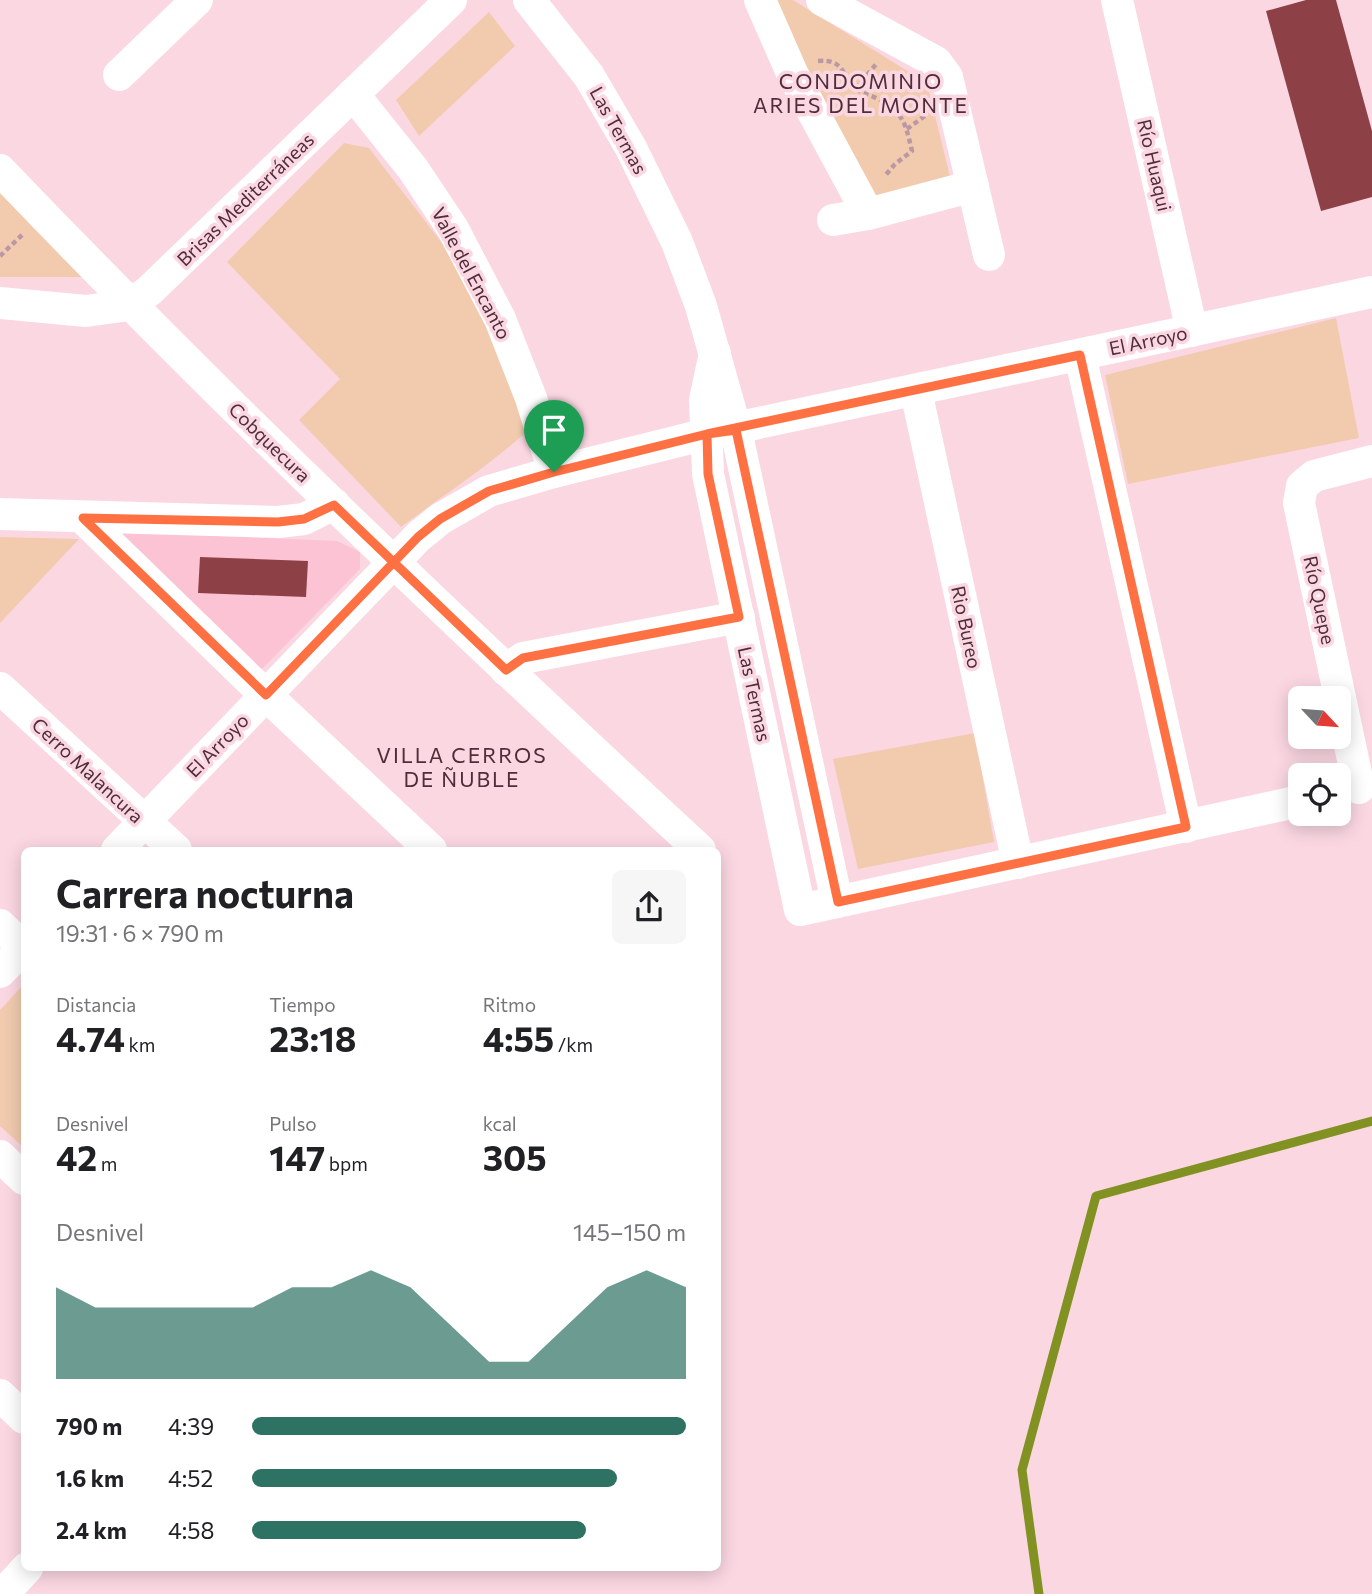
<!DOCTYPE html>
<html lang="es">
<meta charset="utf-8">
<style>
:root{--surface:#fff;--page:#f6f6f6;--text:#202124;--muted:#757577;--accent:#2e7264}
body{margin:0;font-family:Commissioner,sans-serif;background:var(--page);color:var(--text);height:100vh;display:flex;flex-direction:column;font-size:26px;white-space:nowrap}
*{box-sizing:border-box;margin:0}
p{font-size:23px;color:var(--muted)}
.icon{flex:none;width:38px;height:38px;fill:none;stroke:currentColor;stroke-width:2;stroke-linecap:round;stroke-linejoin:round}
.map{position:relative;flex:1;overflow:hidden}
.details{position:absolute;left:21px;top:847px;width:700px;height:724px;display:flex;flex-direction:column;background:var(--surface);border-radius:10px;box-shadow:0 4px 18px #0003}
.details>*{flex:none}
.needle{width:46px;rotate:116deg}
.fabs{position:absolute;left:1288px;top:686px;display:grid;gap:14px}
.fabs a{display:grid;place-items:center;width:63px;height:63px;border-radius:10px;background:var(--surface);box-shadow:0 4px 18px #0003;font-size:35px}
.pin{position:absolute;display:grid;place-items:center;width:60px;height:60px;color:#fff;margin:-72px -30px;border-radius:50% 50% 50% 0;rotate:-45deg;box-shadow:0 0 7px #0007}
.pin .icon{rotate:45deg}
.round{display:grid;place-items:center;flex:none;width:74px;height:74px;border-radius:10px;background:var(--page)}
.overview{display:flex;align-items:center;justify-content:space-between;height:119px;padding:0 35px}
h1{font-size:38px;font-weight:700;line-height:52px}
.metrics{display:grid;grid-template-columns:repeat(3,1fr);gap:10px;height:119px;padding:7px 35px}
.metrics div{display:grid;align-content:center}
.metrics b{font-size:35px;font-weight:700}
.metrics small{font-size:19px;font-weight:400}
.metrics p{font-size:19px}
.chart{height:196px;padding:14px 35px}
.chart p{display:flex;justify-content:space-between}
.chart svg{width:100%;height:126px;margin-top:7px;fill:var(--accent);opacity:.7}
ul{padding:0 35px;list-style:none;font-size:23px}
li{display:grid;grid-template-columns:112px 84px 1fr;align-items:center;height:52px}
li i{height:18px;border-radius:9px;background:var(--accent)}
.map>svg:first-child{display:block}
</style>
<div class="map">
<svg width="1372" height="1594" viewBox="0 0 1372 1594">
<rect width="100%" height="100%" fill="#fbd7e2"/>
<path fill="#fcc3d5" d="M123,532L337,541L360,552V569L263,668L251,670L120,543Z"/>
<g fill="#f2cbaf">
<path d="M768,0H793L922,80L929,91L952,185L871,202Z"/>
<path d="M489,12L515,46L419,136L396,100Z"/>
<path d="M344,143L369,148L442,243L466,284L522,401L524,434C485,469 442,496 401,527L299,420L340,379L227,262Z"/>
<path d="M0,186L88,277H0Z"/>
<path d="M1336,318L1359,438L1128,484L1105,375Z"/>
<path d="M0,537L79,539L0,623Z"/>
<path d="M975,733L994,842L858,869L833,759Z"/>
<path d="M24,984V1143L22,1146L0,1126V1010Z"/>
</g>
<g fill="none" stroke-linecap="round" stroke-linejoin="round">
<path stroke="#829222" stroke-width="9" d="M1039,1594L1022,1470L1096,1196L1372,1121"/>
</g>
<g fill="#8d4146">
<path d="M1306,0H1336L1372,131V197L1321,211L1266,11Z"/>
<path d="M200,557L308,561L306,597L198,593Z"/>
</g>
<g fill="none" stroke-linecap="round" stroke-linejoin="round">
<g stroke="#bc98a4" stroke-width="4.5" stroke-dasharray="5 3.5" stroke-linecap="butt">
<path d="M818,61C845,59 840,74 855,88C860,93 870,95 876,98C904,113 905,122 912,151L895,164L884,177"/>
<path d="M856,88L878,62"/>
<path d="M907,129L926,115"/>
<path d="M0,256L22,235"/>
</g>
<g stroke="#fff" stroke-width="32">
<path d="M529,0L589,76L631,148L677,242L701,306L736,430L837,902"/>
<path d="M760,0L792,73L868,214"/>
<path d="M822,0L936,62L947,77L989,255"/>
<path d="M1117,0L1192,331"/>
<path d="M119,75L197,0"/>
<path d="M353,94L413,169L453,229L500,319L531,398L554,472"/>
<path d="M0,170C225,405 461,629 700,850"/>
<path d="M833,220L868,214L973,186"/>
<path d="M0,303L86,311L129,305L149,291L451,0"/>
<path d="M715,353L705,400L708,474L800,910L1300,801"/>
<path d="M1080,355L1186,827"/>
<path d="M916,391L1018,863"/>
<path d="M0,514L278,522L304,519L334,504"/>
<path d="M83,518L253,683L431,850"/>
<path d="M506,670L523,658L739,617"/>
<path d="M0,688L176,850"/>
<path d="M1359,788L1299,503L1302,486L1314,476L1372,461"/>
<path d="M117,850L418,537L440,519L489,491L554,472L707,434L1372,292"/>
<path d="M0,925L24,948"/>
<path d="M0,972L24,947"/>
<path d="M0,1156L24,1179"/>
<path d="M0,1395L24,1418"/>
<path d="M3,1594L27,1568"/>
</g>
</g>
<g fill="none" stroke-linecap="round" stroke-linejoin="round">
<g stroke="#fff" stroke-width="14">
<path id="route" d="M554,472L489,491L440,519L418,537L266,695L83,518L278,522L304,519L334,505C391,560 448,615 506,670L523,658L739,617L708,474L707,434L1080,355L1186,827L838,902L736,430L707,434L554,472"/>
</g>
<use href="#route" stroke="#ff7043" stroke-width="9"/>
</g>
<g text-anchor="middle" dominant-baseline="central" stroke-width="7" stroke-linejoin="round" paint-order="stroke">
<g font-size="19" fill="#4f2d39" stroke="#fbd7e2">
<text transform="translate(619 130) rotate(61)">Las Termas</text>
<text transform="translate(1155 165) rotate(77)">Río Huaqui</text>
<text transform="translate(245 199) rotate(-44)">Brisas Mediterráneas</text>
<text transform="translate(472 273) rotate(62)">Valle del Encanto</text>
<text transform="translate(1148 340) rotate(-12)">El Arroyo</text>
<text transform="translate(270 442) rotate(44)">Cobquecura</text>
<text transform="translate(1320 600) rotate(78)">Río Quepe</text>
<text transform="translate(967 627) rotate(78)">Rio Bureo</text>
<text transform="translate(755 694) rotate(78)">Las Termas</text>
<text transform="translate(217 745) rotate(-46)">El Arroyo</text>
<text transform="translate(88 770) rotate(43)">Cerro Malancura</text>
</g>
<g font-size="21" letter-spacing="2" fill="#4f2d39" stroke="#fbd7e2">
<text x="861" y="80">CONDOMINIO<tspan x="861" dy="24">ARIES DEL MONTE</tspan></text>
<text x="462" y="754">VILLA CERROS<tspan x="462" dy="24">DE ÑUBLE</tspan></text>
</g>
</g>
</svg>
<div class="fabs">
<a><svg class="needle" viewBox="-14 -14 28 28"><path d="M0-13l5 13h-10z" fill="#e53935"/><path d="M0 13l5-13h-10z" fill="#757577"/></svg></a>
<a><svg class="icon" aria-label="locate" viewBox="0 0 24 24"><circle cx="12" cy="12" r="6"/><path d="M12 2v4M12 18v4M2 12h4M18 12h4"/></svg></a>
</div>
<div class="pin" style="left:554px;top:472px;background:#1e9e55"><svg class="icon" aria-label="arrive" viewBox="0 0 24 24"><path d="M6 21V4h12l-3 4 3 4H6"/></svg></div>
<section class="details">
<div class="overview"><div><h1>Carrera nocturna</h1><p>19:31 · 6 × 790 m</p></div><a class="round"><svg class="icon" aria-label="share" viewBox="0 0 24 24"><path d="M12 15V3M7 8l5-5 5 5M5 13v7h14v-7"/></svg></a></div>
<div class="metrics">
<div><p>Distancia</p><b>4.74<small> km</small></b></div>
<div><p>Tiempo</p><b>23:18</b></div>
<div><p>Ritmo</p><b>4:55<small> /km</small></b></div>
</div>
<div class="metrics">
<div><p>Desnivel</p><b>42<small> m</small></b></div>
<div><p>Pulso</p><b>147<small> bpm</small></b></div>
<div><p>kcal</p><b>305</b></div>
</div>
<div class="chart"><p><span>Desnivel</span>145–150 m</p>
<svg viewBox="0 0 160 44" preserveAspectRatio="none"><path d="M0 44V12L10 19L20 19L30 19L40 19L50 19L60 12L70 12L80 6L90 12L100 25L110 38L120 38L130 25L140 12L150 6L160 12V44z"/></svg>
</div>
<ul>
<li><b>790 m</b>4:39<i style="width:100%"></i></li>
<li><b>1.6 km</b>4:52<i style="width:84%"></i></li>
<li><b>2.4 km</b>4:58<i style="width:77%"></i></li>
</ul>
</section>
</div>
